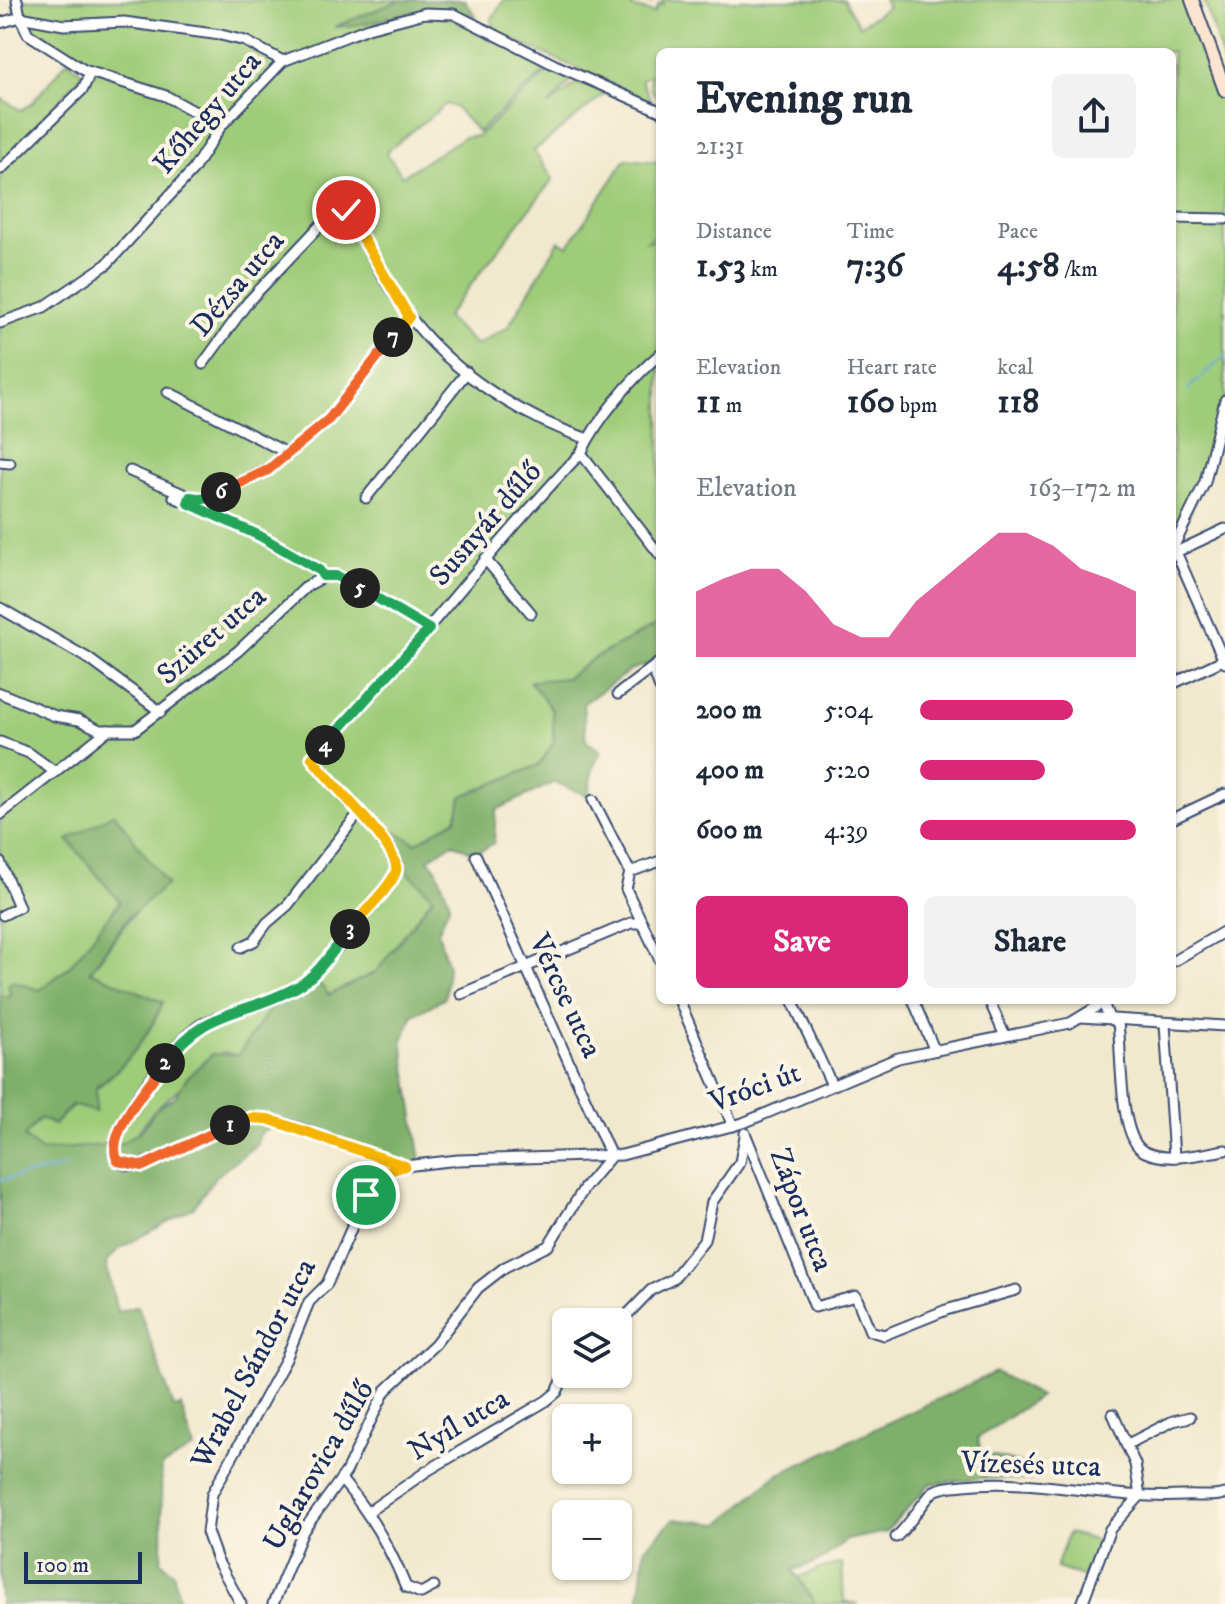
<!DOCTYPE html>
<meta charset="utf-8">
<style>
:root{--surface:#fff;--page:#f2f2f3;--text:#1f2937;--muted:#747a83;--accent:#db2777}
body{margin:0;font-family:"IM FELL DW Pica",serif;background:var(--page);color:var(--text);height:100vh;display:flex;flex-direction:column;font-size:30px;white-space:nowrap}
*{box-sizing:border-box;margin:0}
p{font-size:26px;color:var(--muted)}
.icon{flex:none;width:44px;height:44px;fill:none;stroke:currentColor;stroke-width:2;stroke-linecap:round;stroke-linejoin:round}
.map{position:relative;flex:1;overflow:hidden}
.sheet{position:absolute;left:656px;top:48px;width:520px;height:956px;display:flex;flex-direction:column;background:var(--surface);border-radius:12px;box-shadow:0 2px 6px #0004}
.sheet>*{flex:none}
.fabs{position:absolute;left:552px;top:1308px;display:grid;gap:16px}
.fabs a{display:grid;place-items:center;width:80px;height:80px;border-radius:12px;background:var(--surface);box-shadow:0 2px 6px #0004;font-size:40px}
.scale{position:absolute;left:24px;bottom:20px;width:118px;box-sizing:border-box;padding-left:8px;border:4px solid #1b2f5e;border-top:0;font-size:22px;line-height:28px;white-space:nowrap;color:#1b2f5e;-webkit-text-stroke:6px #fcf5e5;paint-order:stroke}
.pin{position:absolute;display:grid;place-items:center;width:68px;height:68px;color:#fff;margin:-34px;border:4px solid #fff;border-radius:50%;box-shadow:0 2px 8px #0007}
.km{position:absolute;width:40px;height:40px;margin:-20px;border-radius:50%;background:#222;color:#fff;font-size:22px;line-height:40px;text-align:center}
.round{display:grid;place-items:center;flex:none;width:84px;height:84px;border-radius:12px;background:var(--page)}
.head{display:flex;align-items:center;justify-content:space-between;height:136px;padding:0 40px}
h1{font-size:44px;font-weight:800;line-height:60px}
.figures{display:grid;grid-template-columns:repeat(3,1fr);gap:12px;height:136px;padding:8px 40px}
.figures div{display:grid;align-content:center}
.figures b{font-size:34px;font-weight:800}
.figures small{font-size:22px;font-weight:400}
.figures p{font-size:22px}
.chart{height:224px;padding:16px 40px}
.chart p{display:flex;justify-content:space-between}
.chart svg{width:100%;height:144px;margin-top:8px;fill:var(--accent);opacity:.7}
.cta{display:flex;gap:16px;margin-top:auto;padding:16px 40px}
.cta a{flex:1;height:92px;border-radius:12px;background:var(--accent);color:#fff;font-size:32px;font-weight:800;line-height:92px;text-align:center}
.cta a+a{background:var(--page);color:var(--text)}
ul{padding:0 40px;list-style:none;font-size:26px}
li{display:grid;grid-template-columns:128px 96px 1fr;align-items:center;height:60px}
li i{height:20px;border-radius:10px;background:var(--accent)}
.map>svg:first-child{display:block}
</style>
<div class="map">
<svg width="1225" height="1604" viewBox="0 0 1225 1604">
<rect width="100%" height="100%" fill="#fcf5e5"/>
<filter id="ink" filterUnits="userSpaceOnUse"><feTurbulence type="fractalNoise" baseFrequency=".0125" numOctaves="2"/><feDisplacementMap in="SourceGraphic" scale="16" xChannelSelector="R" yChannelSelector="G"/><feConvolveMatrix kernelMatrix="1 2 1 2 8 2 1 2 1" color-interpolation-filters="sRGB"/></filter>
<filter id="wash" filterUnits="userSpaceOnUse"><feTurbulence type="fractalNoise" baseFrequency=".006" numOctaves="4" result="noise"/><feDisplacementMap in="SourceGraphic" scale="32" xChannelSelector="R" yChannelSelector="G"/><feGaussianBlur stdDeviation="1.8" result="paint"/><feColorMatrix in="noise" values="0 0 0 0 0 0 0 0 0 0 0 0 0 0 0 0 0 1.4 0 .05"/><feComposite in="paint" operator="in"/></filter>
<g filter="url(#wash)">
<rect width="100%" height="100%" fill="#f1e9cd"/>
<g fill="#9fcc79" stroke="#5d7e6c" stroke-width="2">
<path d="M13,0H400L405,15H438L465,21L551,66L478,132L455,107L446,104L386,152L402,176L464,137L478,136L552,68L570,75L572,80L548,106L578,82L608,91L534,151L553,179L446,317L476,345L508,327L559,241L568,246L626,159L660,162V232L647,241L658,240L660,236V623L594,658L567,678L530,682L552,709L554,742L539,765L463,796L456,819L416,843L380,824L399,846L404,868L433,896L376,972L329,995L275,1002L238,1056L223,1052C199,1070 179,1089 157,1108C144,1119 141,1136 122,1143C99,1151 66,1149 41,1151L24,1137L40,1118L54,1125C71,1104 93,1093 112,1075C134,1055 152,1029 163,1002L90,972L137,909L120,902L69,967L40,990L0,997V171L98,69L84,65L14,15Z"/>
<path d="M504,0H653L652,3L633,1L632,7L654,13L659,4L663,5L662,0H844L859,26L888,7L884,0H1188L1225,101V400L1211,462L1172,554V52H660V102L650,88V75L641,80L652,102L500,34L491,20Z"/>
<path d="M1204,0H1225V67Z"/>
<path d="M68,60L83,74L0,165V98L21,110L31,104Z"/>
<path d="M1068,1533L1101,1542L1086,1577L1056,1568Z"/>
<path d="M842,1563L844,1602L859,1604H757C785,1582 807,1571 842,1563Z"/>
</g>
<g fill="#7fb069" stroke="#4d7064" stroke-width="2">
<path d="M400,0H465L476,17C404,0 396,24 334,27Z"/>
<path d="M660,623V654L649,664L632,669L583,704L586,741L601,751L593,768L588,796L555,782L496,810L494,843L475,854L453,843L428,859L436,868L450,903L438,932L448,966L445,998L413,1015L402,1042L421,1161L405,1166L280,1125L261,1132L256,1145L215,1177L194,1207L119,1249L106,1263L117,1312L138,1306L174,1408L181,1406L194,1448L162,1466C159,1499 165,1529 161,1561L173,1572L181,1604H0V997L11,995L8,986L11,981L40,990L69,967L120,902L68,840L114,813L167,884L128,918L90,971L163,1002C149,1035 126,1067 96,1086V1112L71,1105L54,1125L40,1118L24,1137L41,1151L122,1143L143,1129L155,1110L175,1097L186,1079L212,1054L238,1055L275,1002L314,977L329,995L376,972L433,897L404,868L399,846L378,822L416,843L456,819L462,796L539,765L554,742L552,710L530,681L567,678L594,658Z"/>
<path d="M995,1372L1040,1396L978,1438L981,1453L1026,1465L1035,1473L1033,1480L981,1478L930,1484L886,1532L846,1540L822,1560L793,1570L816,1604H639L645,1548L674,1519L720,1524L775,1476Z"/>
</g>
<g fill="none" stroke-linecap="round" stroke-linejoin="round">
<g stroke="#6fabe0" stroke-width="2">
<path d="M1188,389L1225,356"/>
<path d="M0,1180L68,1166"/>
</g>
</g>
</g>
<g filter="url(#ink)">
<g fill="none" stroke-linecap="round" stroke-linejoin="round">
<g stroke="#3b4b6f" stroke-width="13">
<g id="street">
<path d="M17,0L20,17L64,25L124,22L221,35L245,41L283,61"/>
<path d="M0,23L20,17L28,34L84,70L166,96L221,126"/>
<path d="M1,169L83,89L90,73"/>
<path d="M1172,218L1225,219"/>
<path d="M0,323L44,307L107,264L193,170L221,126L283,61L368,28L425,13L454,14L555,65L660,111"/>
<path d="M203,364L248,302L331,214L342,208L348,211C367,247 386,287 411,318C454,374 522,417 588,439"/>
<path d="M168,392L289,454"/>
<path d="M581,453L660,555"/>
<path d="M0,462L10,463"/>
<path d="M130,471L190,497L205,499L268,470L329,419L409,317"/>
<path d="M174,497L260,536L319,570L323,576"/>
<path d="M366,498L467,372"/>
<path d="M1176,552L1174,546L1205,482L1225,400"/>
<path d="M1176,552L1225,663"/>
<path d="M1172,554L1225,529"/>
<path d="M485,559L531,613"/>
<path d="M0,608L89,659L161,712"/>
<path d="M653,670L660,688"/>
<path d="M1172,684L1225,659"/>
<path d="M0,693L55,716L79,720L100,730H135L238,651L307,586L327,575L348,581L429,629"/>
<path d="M618,694L660,662"/>
<path d="M0,742L29,753L55,772"/>
<path d="M593,800L630,872L626,889L660,960"/>
<path d="M0,815L108,730"/>
<path d="M1172,819L1225,794"/>
<path d="M0,862L19,907L3,915"/>
<path d="M630,872L660,861"/>
<path d="M241,947L254,941L267,923L288,905L358,814"/>
<path d="M1172,962L1225,931"/>
<path d="M461,994L631,923H642"/>
<path d="M679,1000L733,1126"/>
<path d="M792,1000L832,1085"/>
<path d="M913,1000L934,1049"/>
<path d="M989,1000L1004,1034"/>
<path d="M1103,1003L1109,1018L1118,1023C1122,1052 1118,1140 1145,1152C1169,1163 1201,1154 1225,1150"/>
<path d="M1081,1017L1225,1026"/>
<path d="M1165,1024L1174,1157"/>
<path d="M745,1133L815,1307L856,1296L870,1331L884,1335L946,1310L1016,1290"/>
<path d="M405,1166C371,1159 277,1113 250,1118C219,1124 149,1171 127,1165C112,1161 113,1147 117,1135C126,1108 180,1033 206,1022C238,1008 279,1003 307,980C339,952 365,910 393,878L396,866L388,846L312,758C407,661 487,551 581,453C598,418 630,380 660,354"/>
<path d="M613,1322L627,1315L651,1290L673,1279L704,1240L712,1202L740,1162L745,1136"/>
<path d="M1113,1414L1135,1464L1140,1496"/>
<path d="M1126,1445L1173,1421L1190,1417"/>
<path d="M341,1479C369,1512 390,1547 406,1587L421,1593L434,1586"/>
<path d="M368,1512L427,1471L546,1401L557,1392L566,1372"/>
<path d="M896,1537C908,1527 928,1495 934,1491C943,1486 954,1486 964,1485C1037,1477 1110,1500 1183,1496C1198,1495 1210,1498 1225,1494"/>
<path d="M241,1604L217,1560L207,1532L212,1494L286,1359L309,1302L327,1284L366,1195L383,1173L405,1166L458,1160L622,1155L743,1123L898,1058L1070,1023L1108,1000"/>
<path d="M273,1604L303,1531L346,1472L385,1391L435,1344L478,1288L505,1267L548,1246L585,1187L611,1156L476,856"/>
<path d="M1082,1604L1110,1529L1140,1496"/>
</g>
</g>
<g stroke="#3b4b6f" stroke-width="16">
<path id="secondary" d="M1192,0L1225,90"/>
</g>
<use href="#street" stroke="#fff" stroke-width="9"/>
<use href="#secondary" stroke="#fde4d0" stroke-width="12"/>
</g>
</g>
<g fill="none" stroke-linecap="round" stroke-linejoin="round" filter="url(#ink)">
<g stroke="#fff" stroke-width="16">
<path id="split-1" d="M230,1125L251,1118L268,1119L405,1166L383,1173L366,1195"/>
</g>
<g stroke="#fff" stroke-width="16">
<path id="split-2" d="M165,1063C150,1084 103,1136 118,1161L143,1166L230,1125"/>
</g>
<g stroke="#fff" stroke-width="16">
<path id="split-3" d="M165,1063C204,1008 241,1017 295,988C318,976 334,949 350,929"/>
</g>
<g stroke="#fff" stroke-width="16">
<path id="split-4" d="M325,745L312,758C328,782 401,847 396,871C393,885 360,916 350,929"/>
</g>
<g stroke="#fff" stroke-width="16">
<path id="split-5" d="M325,745L429,629L360,588"/>
</g>
<g stroke="#fff" stroke-width="16">
<path id="split-6" d="M221,492L205,499L190,497L188,503L260,536L319,570L323,576H336L360,588"/>
</g>
<g stroke="#fff" stroke-width="16">
<path id="split-7" d="M221,492L268,470L329,419L393,337"/>
</g>
<g stroke="#fff" stroke-width="16">
<path id="split-8" d="M346,210L409,317L393,337"/>
</g>
<use href="#split-1" stroke="#f5b400" stroke-width="10"/>
<use href="#split-2" stroke="#f0652b" stroke-width="10"/>
<use href="#split-3" stroke="#22a559" stroke-width="10"/>
<use href="#split-4" stroke="#f5b400" stroke-width="10"/>
<use href="#split-5" stroke="#22a559" stroke-width="10"/>
<use href="#split-6" stroke="#22a559" stroke-width="10"/>
<use href="#split-7" stroke="#f0652b" stroke-width="10"/>
<use href="#split-8" stroke="#f5b400" stroke-width="10"/>
</g>
<g text-anchor="middle" dominant-baseline="central" stroke-width="8" stroke-linejoin="round" paint-order="stroke">
<g font-size="30" fill="#1b2f5e" stroke="#fcf5e5">
<text transform="translate(208 113) rotate(-50)">Kőhegy utca</text>
<text transform="translate(238 284) rotate(-50)">Dézsa utca</text>
<text transform="translate(486 524) rotate(-49)">Susnyár dűlő</text>
<text transform="translate(212 636) rotate(-41)">Szüret utca</text>
<text transform="translate(565 996) rotate(65)">Vércse utca</text>
<text transform="translate(755 1088) rotate(-20)">Vróci út</text>
<text transform="translate(801 1210) rotate(69)">Zápor utca</text>
<text transform="translate(254 1364) rotate(-62)">Wrabel Sándor utca</text>
<text transform="translate(459 1425) rotate(-31)">Nyíl utca</text>
<text transform="translate(1031 1465) rotate(2)">Vízesés utca</text>
<text transform="translate(319 1466) rotate(-60)">Uglarovica dűlő</text>
</g>
</g>
</svg>
<div class="fabs">
<a><svg class="icon" aria-label="layers" viewBox="0 0 24 24"><path d="M12 4l9 5-9 5-9-5zM3 14l9 5 9-5"/></svg></a>
<a>+</a>
<a>−</a>
</div>
<div class="scale">100 m</div>
<div class="pin" style="left:366px;top:1195px;background:#1e9e55"><svg class="icon" aria-label="arrive" viewBox="0 0 24 24"><path d="M6 21V4h12l-3 4 3 4H6"/></svg></div>
<div class="pin" style="left:346px;top:210px;background:#d93025"><svg class="icon" aria-label="check" viewBox="0 0 24 24"><path d="M5 12l5 5 9-10"/></svg></div>
<b class="km" style="left:230px;top:1125px">1</b>
<b class="km" style="left:165px;top:1063px">2</b>
<b class="km" style="left:350px;top:929px">3</b>
<b class="km" style="left:325px;top:745px">4</b>
<b class="km" style="left:360px;top:588px">5</b>
<b class="km" style="left:221px;top:492px">6</b>
<b class="km" style="left:393px;top:337px">7</b>
<section class="sheet">
<div class="head"><div><h1>Evening run</h1><p>21:31</p></div><a class="round"><svg class="icon" aria-label="share" viewBox="0 0 24 24"><path d="M12 15V3M7 8l5-5 5 5M5 13v7h14v-7"/></svg></a></div>
<div class="figures">
<div><p>Distance</p><b>1.53<small> km</small></b></div>
<div><p>Time</p><b>7:36</b></div>
<div><p>Pace</p><b>4:58<small> /km</small></b></div>
</div>
<div class="figures">
<div><p>Elevation</p><b>11<small> m</small></b></div>
<div><p>Heart rate</p><b>160<small> bpm</small></b></div>
<div><p>kcal</p><b>118</b></div>
</div>
<div class="chart"><p><span>Elevation</span>163–172 m</p>
<svg viewBox="0 0 160 44" preserveAspectRatio="none"><path d="M0 44V24L10 20L20 17L30 17L40 24L50 34L60 38L70 38L80 27L90 20L100 13L110 6L120 6L130 10L140 17L150 20L160 24V44z"/></svg>
</div>
<ul>
<li><b>200 m</b>5:04<i style="width:71%"></i></li>
<li><b>400 m</b>5:20<i style="width:58%"></i></li>
<li><b>600 m</b>4:39<i style="width:100%"></i></li>
</ul>
<div class="cta"><a>Save</a><a>Share</a></div>
</section>
</div>
